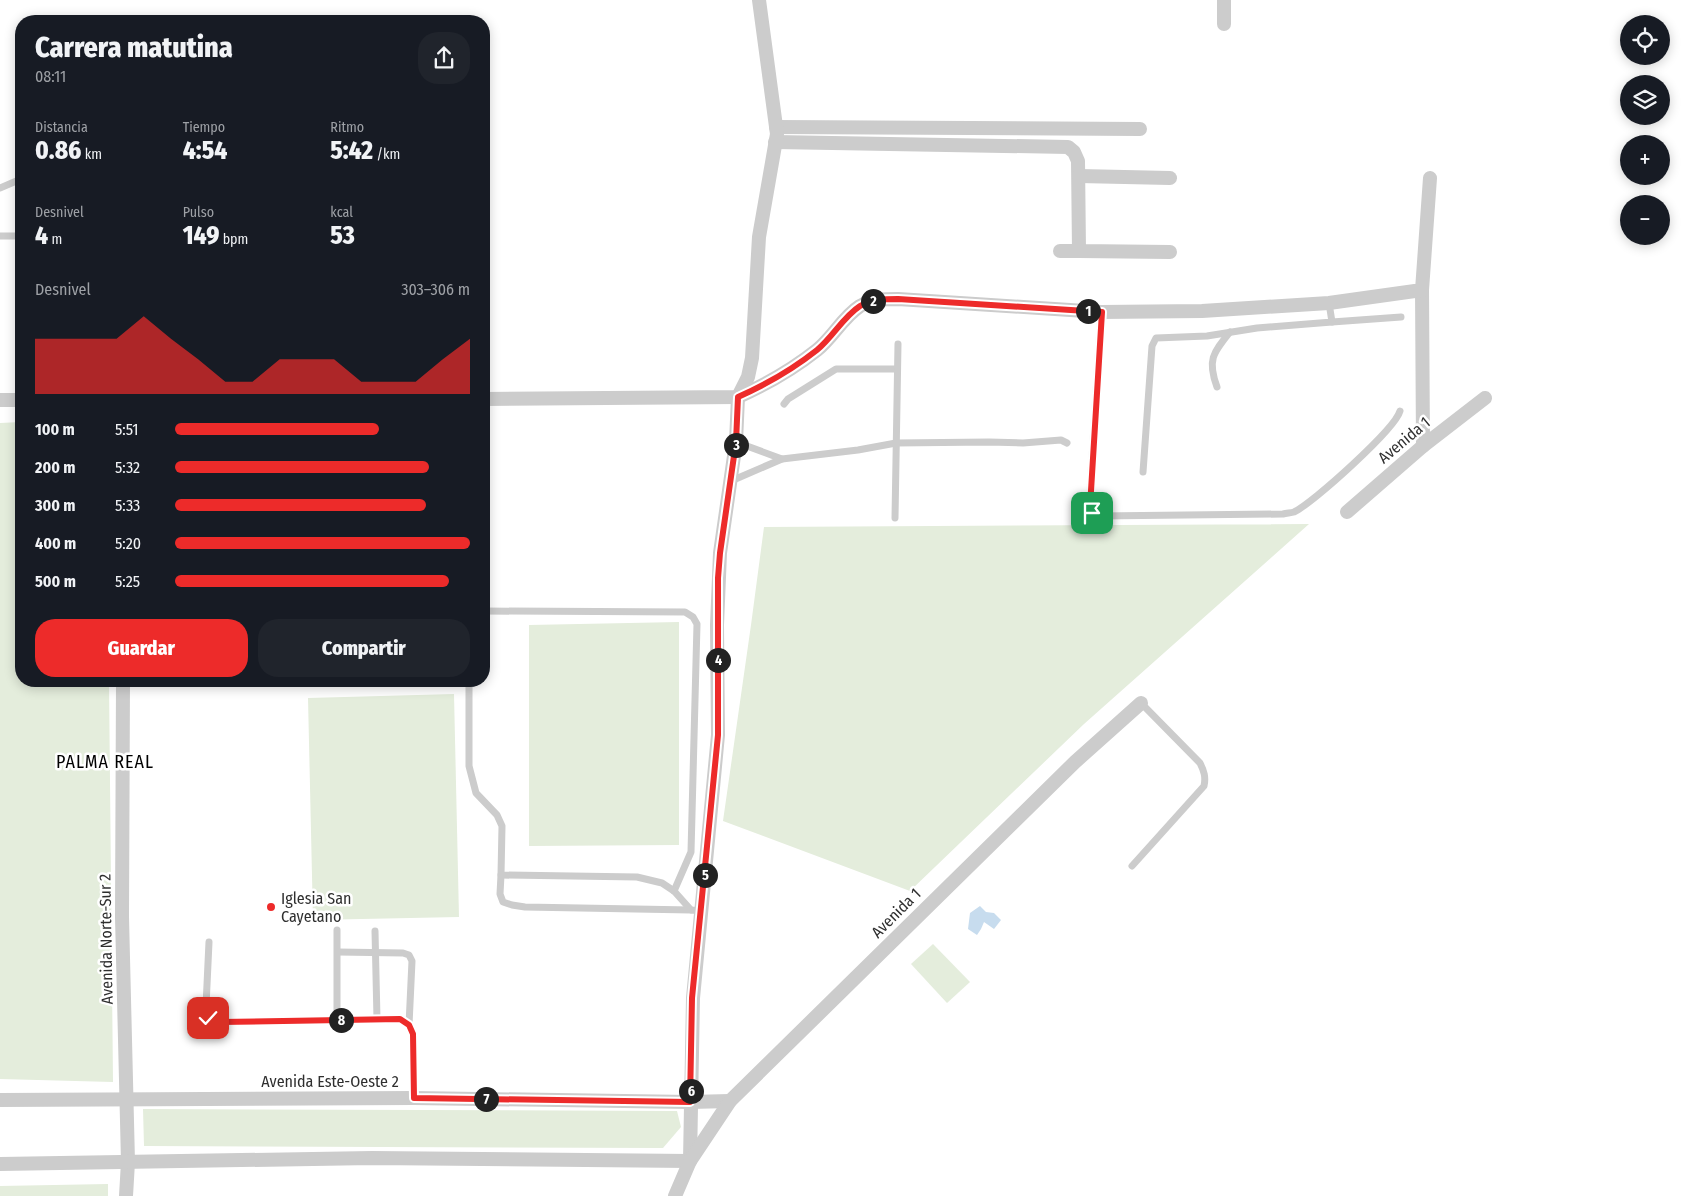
<!DOCTYPE html>
<html lang="es">
<meta charset="utf-8">
<style>
:root{--surface:#171b24;--page:#20242c;--text:#f1f3f6;--muted:#9ea1a6;--accent:#ed2b2a}
body{margin:0;font-family:"Fira Sans Condensed",sans-serif;background:var(--page);color:var(--text);height:100vh;display:flex;flex-direction:column;font-size:19px;white-space:nowrap}
*{box-sizing:border-box;margin:0}
p{font-size:16px;color:var(--muted)}
.icon{flex:none;width:28px;height:28px;fill:none;stroke:currentColor;stroke-width:2;stroke-linecap:round;stroke-linejoin:round}
.map{position:relative;flex:1;overflow:hidden}
.drawer{position:absolute;left:15px;top:15px;width:475px;height:672px;display:flex;flex-direction:column;background:var(--surface);border-radius:20px;box-shadow:0 2px 12px #0003}
.drawer>*{flex:none}
.tools{position:absolute;left:1620px;top:15px;display:grid;gap:10px}
.tools a{display:grid;place-items:center;width:50px;height:50px;border-radius:50%;background:var(--surface);box-shadow:0 2px 12px #0003;font-size:25px}
.pin{position:absolute;display:grid;place-items:center;width:42px;height:42px;color:#fff;margin:-21px;border-radius:10px;box-shadow:0 2px 8px #0006}
.km{position:absolute;width:25px;height:25px;margin:-12px;border-radius:50%;background:#222;color:#fff;font-size:14px;line-height:25px;text-align:center}
.round{display:grid;place-items:center;flex:none;width:52px;height:52px;border-radius:20px;background:var(--page)}
.headline{display:flex;align-items:center;justify-content:space-between;height:85px;padding:0 20px}
h1{font-size:28px;font-weight:800;line-height:38px}
.figures{display:grid;grid-template-columns:repeat(3,1fr);gap:8px;height:85px;padding:5px 20px}
.figures div{display:grid;align-content:center}
.figures b{font-size:25px;font-weight:800}
.figures small{font-size:14px;font-weight:400}
.figures p{font-size:14px}
.chart{height:140px;padding:10px 20px}
.chart p{display:flex;justify-content:space-between}
.chart svg{width:100%;height:90px;margin-top:5px;fill:var(--accent);opacity:.7}
.button{display:flex;gap:10px;margin-top:auto;padding:10px 20px}
.button a{flex:1;height:58px;border-radius:20px;background:var(--accent);color:#fff;font-size:20px;font-weight:800;line-height:58px;text-align:center}
.button a+a{background:var(--page);color:var(--text)}
ul{padding:0 20px;list-style:none;font-size:16px}
li{display:grid;grid-template-columns:80px 60px 1fr;align-items:center;height:38px}
li i{height:12px;border-radius:6px;background:var(--accent)}
.map>svg:first-child{display:block}
</style>
<div class="map">
<svg width="1685" height="1196" viewBox="0 0 1685 1196">
<rect width="100%" height="100%" fill="#fff"/>
<g fill="#e4eddc">
<path d="M21,422V681H109L113,1082L0,1079V423Z"/>
<path d="M1309,524L1084,724L910,891L723,821L751,625L764,527Z"/>
<path d="M679,622V845L529,846V625Z"/>
<path d="M300,681H395V682L300,683Z"/>
<path d="M454,694L459,917L313,920L308,698Z"/>
<path d="M933,944L970,982L947,1003L911,964Z"/>
<path d="M143,1109L677,1111L681,1127L663,1148L144,1146Z"/>
<path d="M108,1184V1196H0V1186Z"/>
</g>
<path fill="#c7dcee" d="M980,906L986,912L994,913L1001,920L994,929L984,922L981,929L977,935L968,929L970,913Z"/>
<g fill="none" stroke-linecap="round" stroke-linejoin="round">
<g stroke="#ccc" stroke-width="7">
<path d="M0,188L21,179"/>
<path d="M0,236H21"/>
<path d="M1101,312L1089,507L1092,513L1099,516L1283,514C1287,513 1291,513 1294,512C1313,503 1395,429 1400,411"/>
<path d="M1332,322L1401,317"/>
<path d="M1217,387C1207,360 1213,353 1230,332"/>
<path d="M784,404L788,399L836,369H897"/>
<path d="M736,442L782,459"/>
<path d="M1143,472L1152,346L1156,338L1207,336L1257,328L1332,322L1329,303"/>
<path d="M731,481L782,459L858,450L896,443L989,442L1023,443L1061,440L1067,443"/>
<path d="M895,518L898,344"/>
<path d="M484,611L685,612L693,617L697,624L691,852L674,891"/>
<path d="M469,681V766L476,793L497,815L502,826L501,875L637,877L662,883L674,891L691,910L702,911"/>
<path d="M1132,866L1204,786C1206,777 1204,771 1200,763L1141,703"/>
<path d="M501,875L500,894L503,902L512,905L525,907L691,910"/>
<path d="M375,931L377,1019"/>
<path d="M209,942L206,1006L208,1018L212,1021L220,1022L400,1019L409,1025L413,1034L414,1098"/>
<path d="M338,952L403,953L409,955L412,961L409,1025"/>
<path d="M337,1020V930"/>
</g>
<g stroke="#ccc" stroke-width="14">
<path d="M1224,0V24"/>
<path d="M776,127L1140,129"/>
<path d="M775,142L1068,147L1074,152L1078,161L1079,251L1170,252"/>
<path d="M1079,176L1170,178"/>
<path d="M1060,251H1079"/>
<path d="M1422,290L1423,446"/>
<path d="M484,399L738,397C765,385 793,369 817,350C833,337 843,317 860,306C872,299 885,299 898,299L1101,312L1202,311L1329,303L1422,290L1430,178"/>
<path d="M0,400H21"/>
<path d="M1347,512L1423,446L1485,398"/>
<path d="M123,681L122,917L128,1162L126,1196"/>
<path d="M0,1100L414,1098L690,1102L730,1101"/>
<path d="M690,1161L693,998L718,735L717,625L720,553L736,442L738,397L748,377L752,358L759,237L777,134L759,0"/>
<path d="M0,1164L372,1158L690,1161"/>
<path d="M675,1196L690,1161L730,1101L1075,762L1141,703"/>
</g>
</g>
<g fill="none" stroke-linecap="round" stroke-linejoin="round">
<g stroke="#fff" stroke-width="10">
<path id="route" d="M208,1018L212,1021L220,1022L400,1019L409,1025L413,1034L414,1098L690,1102L692,998L718,735V578L720,553L736,442L738,397C765,385 793,369 817,350C833,337 843,317 860,306C872,299 885,299 898,299L1102,312L1090,507L1092,513"/>
</g>
<use href="#route" stroke="#ed2b2a" stroke-width="6"/>
</g>
<circle fill="#ed2b2a" stroke="#fff" stroke-width="2" cx="271" cy="907" r="5"/>
<g text-anchor="middle" dominant-baseline="central" stroke-width="5" stroke-linejoin="round" paint-order="stroke">
<g font-size="16" fill="#2f2f2f" stroke="#fff">
<text transform="translate(1404 440) rotate(-40)">Avenida 1</text>
<text transform="translate(896 913) rotate(-45)">Avenida 1</text>
<text transform="translate(106 939) rotate(-91)">Avenida Norte-Sur 2</text>
<text x="330" y="1081">Avenida Este-Oeste 2</text>
</g>
<g font-size="16" fill="#2f2f2f" stroke="#fff" text-anchor="start">
<text x="281" y="898">Iglesia San<tspan x="281" dy="18">Cayetano</tspan></text>
</g>
<g font-size="18" letter-spacing="1" fill="#000" stroke="#fff">
<text x="105" y="762">PALMA REAL</text>
</g>
</g>
</svg>
<div class="tools">
<a><svg class="icon" aria-label="locate" viewBox="0 0 24 24"><circle cx="12" cy="12" r="6"/><path d="M12 2v4M12 18v4M2 12h4M18 12h4"/></svg></a>
<a><svg class="icon" aria-label="layers" viewBox="0 0 24 24"><path d="M12 4l9 5-9 5-9-5zM3 14l9 5 9-5"/></svg></a>
<a>+</a>
<a>−</a>
</div>
<div class="pin" style="left:1092px;top:513px;background:#1e9e55"><svg class="icon" aria-label="arrive" viewBox="0 0 24 24"><path d="M6 21V4h12l-3 4 3 4H6"/></svg></div>
<div class="pin" style="left:208px;top:1018px;background:#d93025"><svg class="icon" aria-label="check" viewBox="0 0 24 24"><path d="M5 12l5 5 9-10"/></svg></div>
<b class="km" style="left:1088px;top:311px">1</b>
<b class="km" style="left:873px;top:301px">2</b>
<b class="km" style="left:736px;top:445px">3</b>
<b class="km" style="left:718px;top:660px">4</b>
<b class="km" style="left:705px;top:875px">5</b>
<b class="km" style="left:691px;top:1091px">6</b>
<b class="km" style="left:486px;top:1099px">7</b>
<b class="km" style="left:341px;top:1020px">8</b>
<section class="drawer">
<div class="headline"><div><h1>Carrera matutina</h1><p>08:11</p></div><a class="round"><svg class="icon" aria-label="share" viewBox="0 0 24 24"><path d="M12 15V3M7 8l5-5 5 5M5 13v7h14v-7"/></svg></a></div>
<div class="figures">
<div><p>Distancia</p><b>0.86<small> km</small></b></div>
<div><p>Tiempo</p><b>4:54</b></div>
<div><p>Ritmo</p><b>5:42<small> /km</small></b></div>
</div>
<div class="figures">
<div><p>Desnivel</p><b>4<small> m</small></b></div>
<div><p>Pulso</p><b>149<small> bpm</small></b></div>
<div><p>kcal</p><b>53</b></div>
</div>
<div class="chart"><p><span>Desnivel</span>303–306 m</p>
<svg viewBox="0 0 160 44" preserveAspectRatio="none"><path d="M0 44V17L10 17L20 17L30 17L40 6L50 17L60 27L70 38L80 38L90 27L100 27L110 27L120 38L130 38L140 38L150 27L160 17V44z"/></svg>
</div>
<ul>
<li><b>100 m</b>5:51<i style="width:69%"></i></li>
<li><b>200 m</b>5:32<i style="width:86%"></i></li>
<li><b>300 m</b>5:33<i style="width:85%"></i></li>
<li><b>400 m</b>5:20<i style="width:100%"></i></li>
<li><b>500 m</b>5:25<i style="width:93%"></i></li>
</ul>
<div class="button"><a>Guardar</a><a>Compartir</a></div>
</section>
</div>
